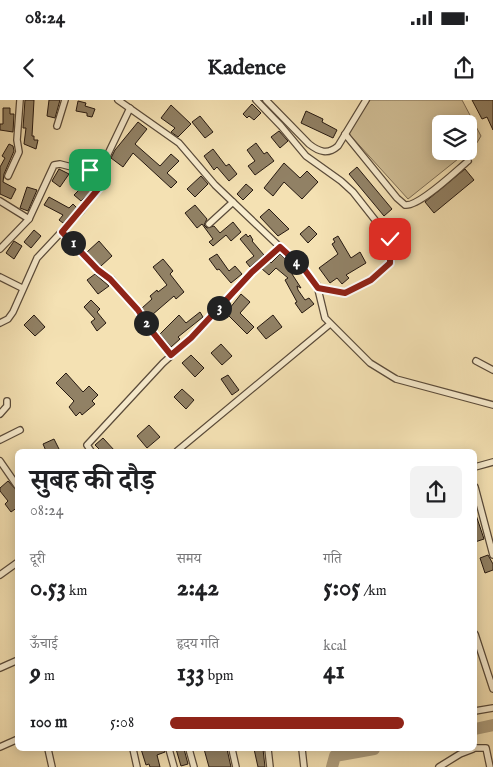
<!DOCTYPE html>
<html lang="hi">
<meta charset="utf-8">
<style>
:root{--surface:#fff;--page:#f2f2f2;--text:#202124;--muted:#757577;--accent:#8f2418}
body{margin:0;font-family:"IM FELL English","Noto Serif Devanagari",serif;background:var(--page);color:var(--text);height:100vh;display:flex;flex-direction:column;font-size:19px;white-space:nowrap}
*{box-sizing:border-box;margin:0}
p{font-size:16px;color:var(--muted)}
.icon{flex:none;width:28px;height:28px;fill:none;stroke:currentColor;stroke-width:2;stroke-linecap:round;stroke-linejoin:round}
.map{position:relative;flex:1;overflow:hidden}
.panel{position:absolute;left:15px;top:349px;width:462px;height:302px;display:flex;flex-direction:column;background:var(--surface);border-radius:8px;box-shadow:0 2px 12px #0003}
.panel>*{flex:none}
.buttons{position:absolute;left:432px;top:15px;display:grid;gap:10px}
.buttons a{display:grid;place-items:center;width:45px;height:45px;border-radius:8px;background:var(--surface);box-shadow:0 2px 12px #0003;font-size:25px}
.pin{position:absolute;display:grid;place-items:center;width:42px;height:42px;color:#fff;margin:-21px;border-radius:10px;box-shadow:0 2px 8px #0006}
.km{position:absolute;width:25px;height:25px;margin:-12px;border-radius:50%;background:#222;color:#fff;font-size:14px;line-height:25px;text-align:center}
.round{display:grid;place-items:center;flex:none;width:52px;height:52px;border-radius:8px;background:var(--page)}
.head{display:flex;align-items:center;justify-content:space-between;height:85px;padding:0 15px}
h1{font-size:28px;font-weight:700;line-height:38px}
.stats{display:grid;grid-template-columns:repeat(3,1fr);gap:8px;height:85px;padding:5px 15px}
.stats div{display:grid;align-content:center}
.stats b{font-size:25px;font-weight:700}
.stats small{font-size:14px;font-weight:400}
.stats p{font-size:14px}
ul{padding:0 15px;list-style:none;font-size:16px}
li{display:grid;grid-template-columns:80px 60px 1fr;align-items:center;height:38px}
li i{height:12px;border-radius:6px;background:var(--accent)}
.status{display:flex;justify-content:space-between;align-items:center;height:35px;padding:0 25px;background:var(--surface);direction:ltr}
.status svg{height:14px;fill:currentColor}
header{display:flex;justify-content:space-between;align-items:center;height:65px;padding:0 15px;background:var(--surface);font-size:22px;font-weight:700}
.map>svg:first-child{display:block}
</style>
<div class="status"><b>08:24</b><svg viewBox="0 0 49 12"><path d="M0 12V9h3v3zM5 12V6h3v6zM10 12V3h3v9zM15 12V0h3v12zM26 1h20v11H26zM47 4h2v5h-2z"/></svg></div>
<header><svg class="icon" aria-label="back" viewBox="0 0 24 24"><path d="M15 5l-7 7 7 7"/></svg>Kadence<svg class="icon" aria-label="share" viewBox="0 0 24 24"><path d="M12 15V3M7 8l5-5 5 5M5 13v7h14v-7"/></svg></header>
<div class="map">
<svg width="493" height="667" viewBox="0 0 493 667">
<rect width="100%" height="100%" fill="#f4e1b3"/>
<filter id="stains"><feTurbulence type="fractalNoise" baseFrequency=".004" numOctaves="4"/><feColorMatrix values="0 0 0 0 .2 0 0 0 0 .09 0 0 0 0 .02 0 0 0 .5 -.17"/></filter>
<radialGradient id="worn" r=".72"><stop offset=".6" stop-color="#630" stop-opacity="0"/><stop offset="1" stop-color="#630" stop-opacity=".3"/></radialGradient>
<path fill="#d1bf97" stroke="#7c6c54" d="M370,0H462L481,36L475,46L469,51V24H441V51H468L408,99L350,35L349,31Z"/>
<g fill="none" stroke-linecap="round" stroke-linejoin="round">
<g stroke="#ae9d7c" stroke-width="12">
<path d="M475,629L493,625"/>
<path d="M332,667L335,656L374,649"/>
</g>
</g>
<g fill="#918165" stroke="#261911">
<path d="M25,0H34L32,36H34V40H38L36,49L24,44L26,28H23Z"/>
<path d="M49,0H60L55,18L47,16Z"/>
<path d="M472,0H493V30L487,17L482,19Z"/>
<path d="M78,1L86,3L85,6L95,9L92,17L87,16V13L76,11Z"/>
<path d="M252,4L261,13L254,20L249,16L247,18L243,14Z"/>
<path d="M171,5L191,24L178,37L171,32L175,28L161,18Z"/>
<path d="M3,8H10V14H14L13,32L0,30V24H3Z"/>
<path d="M306,11L323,19L322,22L337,30L333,38L301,23Z"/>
<path d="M200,16L213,32L205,38L192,22Z"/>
<path d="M138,22L147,29L135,44L160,66L171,54L179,61L167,73L177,82L171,88L133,53L123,67L111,58L115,50Z"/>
<path d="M279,31L288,41L280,48L271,37Z"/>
<path d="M256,43L264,54L267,52L274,61L255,75L248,66L255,61L247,50Z"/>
<path d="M9,44L13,46L14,51L4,74L3,82L16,89L11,99L0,94V67L5,58L2,56Z"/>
<path d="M213,49L226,66L229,64L237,74L229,81L217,67L214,70L204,56Z"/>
<path d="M284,63L300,78L307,71L318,82L302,99L284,82L273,96L264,88Z"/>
<path d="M357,67L392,109L384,116L349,74Z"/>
<path d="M59,69L69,74L60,87L52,81Z"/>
<path d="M465,69L474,80L434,113L425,102Z"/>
<path d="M201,76L208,84L195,97L187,89Z"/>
<path d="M246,84L253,90L243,100L237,94Z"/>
<path d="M84,85L91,91L81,101L74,95Z"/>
<path d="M27,87L37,90L28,111L20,108Z"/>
<path d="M49,97L69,108L73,104L77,108L63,123L59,120L63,115L44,105Z"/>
<path d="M195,105L207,119L204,125L207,128L214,126L220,133L233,122L241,132L231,141L226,135L213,146L209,142L213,139L202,124L197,128L185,113Z"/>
<path d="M269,109L289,129L278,136L260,117Z"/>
<path d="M309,126L317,134L308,143L300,134Z"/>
<path d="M34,130L41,136L31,148L24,142Z"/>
<path d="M246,134L248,137L250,135L253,140L252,141L264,155L250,167L246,162L254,156L240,139Z"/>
<path d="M338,136L351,158L360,152L366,163L346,175L349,178L342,184L337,178L330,183L319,168L338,154L332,144L335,142L333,139Z"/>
<path d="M14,141L22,146L14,159L6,153Z"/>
<path d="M99,141L112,156L101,166L87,152Z"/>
<path d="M217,154L229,171L235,166L242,174L231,183L219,169L217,170L209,159Z"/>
<path d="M280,154L296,169L292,174L301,188L297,186L298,190L305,200L309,198L314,204L302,213L295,203L297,202L285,180L288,178L276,168L269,175L262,169L270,162L271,163Z"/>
<path d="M163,159L173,171L170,174L184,192L176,199L174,196L152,215L149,212L146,214L142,208L152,199L150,196L157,190L158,192L167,185L153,167Z"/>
<path d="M95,174L109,186L98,194L87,180Z"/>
<path d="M241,194L250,202L240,213L254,227L247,234L226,213Z"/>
<path d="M91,200L100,209L97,212L106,223L97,231L91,222L95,219L84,207Z"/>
<path d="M200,212L203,217L178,237L180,239L171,247L160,234L179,215L186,223Z"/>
<path d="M34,215L45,227L35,236L24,225Z"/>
<path d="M273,215L282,227L266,239L257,228Z"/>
<path d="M221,244L232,256L222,265L211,253Z"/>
<path d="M191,255L204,268L195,277L182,263Z"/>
<path d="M66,273L83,292L89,286L98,295L92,301L95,304L82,315L80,312L76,316L69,307L74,301L56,283Z"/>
<path d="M228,275L239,290L232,295L221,279Z"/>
<path d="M182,289L194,300L186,309L174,297Z"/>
<path d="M149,325L160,337L147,348L137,336Z"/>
<path d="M103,338L115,351H101L95,345Z"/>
<path d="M54,339L60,351H46L43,344Z"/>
<path d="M8,381L18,392V407L11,412L5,404L8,401L0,391V388Z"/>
<path d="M475,412L484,439L475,442Z"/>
<path d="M488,455L493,464V470L485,473L480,458Z"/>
<path d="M141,649H164L165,652L157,655L160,667H150L149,664L146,665Z"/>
<path d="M176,649H184L188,664L181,666Z"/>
<path d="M204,649H227L231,667H209Z"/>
<path d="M254,649H263L265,667H258Z"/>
</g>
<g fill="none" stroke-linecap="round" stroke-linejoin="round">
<g stroke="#5a4b3a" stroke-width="8">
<g id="street">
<path d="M118,0L179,43L215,85L303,169L317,185L325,218L370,263L396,279L493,305"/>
<path d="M256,0L281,26L306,56L341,81L353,92L390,139V163L371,180L345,193L318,188"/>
<path d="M266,0L309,44C319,52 328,55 338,46L366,0"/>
<path d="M57,26L65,0"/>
<path d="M345,34L397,98L405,105C419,107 456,71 468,61"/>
<path d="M8,76L19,52L17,40L20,0"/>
<path d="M0,101L29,119"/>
<path d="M209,124L233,102"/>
<path d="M62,132L98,170L111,179L138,210L150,229L171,255"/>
<path d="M0,149L29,119L54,65L60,64L83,70L104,68"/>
<path d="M0,177L22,188"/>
<path d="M0,223L8,219L13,212L37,158L81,111L99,88L107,56L130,8"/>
<path d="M476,261L493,270"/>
<path d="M0,314L7,306V301"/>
<path d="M0,340L20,330"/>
<path d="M91,351L87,345L163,263L191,238L252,172L280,147"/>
<path d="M177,351L330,224"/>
<path d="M0,361L18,387"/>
<path d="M475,367L493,362"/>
<path d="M475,387L493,455"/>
<path d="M0,475L18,462"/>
<path d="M475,534L493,589"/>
<path d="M0,568L18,560"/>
<path d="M475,611L493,608"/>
<path d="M0,647L18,639"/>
<path d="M475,648H486L490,667"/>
<path d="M48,649L52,667"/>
<path d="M133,649L137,667"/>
<path d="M169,649L174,667"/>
<path d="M189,649L194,667"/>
<path d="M232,649L236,667"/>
<path d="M268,649L270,667"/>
<path d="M302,649L304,667"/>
<path d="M439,667L460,654L473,649"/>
</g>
</g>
<use href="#street" stroke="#f8ecce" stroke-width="5.5"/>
</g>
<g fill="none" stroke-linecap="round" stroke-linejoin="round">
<g stroke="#fff" stroke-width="10">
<path id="route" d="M90,70L104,68L99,88L62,132L98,170L110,179L138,210L150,229L171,255L191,238L252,172L280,147L304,169L318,188L345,193L371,180L390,163V139"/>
</g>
<use href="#route" stroke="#8f2418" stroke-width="6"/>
</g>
<rect width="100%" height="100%" filter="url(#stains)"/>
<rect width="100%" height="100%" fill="url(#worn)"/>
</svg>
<div class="buttons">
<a><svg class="icon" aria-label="layers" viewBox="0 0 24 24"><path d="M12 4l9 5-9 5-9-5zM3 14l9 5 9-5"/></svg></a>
</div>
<div class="pin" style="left:90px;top:70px;background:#1e9e55"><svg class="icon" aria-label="arrive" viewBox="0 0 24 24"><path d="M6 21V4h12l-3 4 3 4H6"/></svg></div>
<div class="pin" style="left:390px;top:139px;background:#d93025"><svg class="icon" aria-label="check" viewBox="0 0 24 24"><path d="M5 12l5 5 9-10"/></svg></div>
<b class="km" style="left:73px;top:143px">1</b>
<b class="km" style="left:146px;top:223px">2</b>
<b class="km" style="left:219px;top:208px">3</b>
<b class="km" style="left:296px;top:162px">4</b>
<section class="panel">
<div class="head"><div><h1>सुबह की दौड़</h1><p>08:24</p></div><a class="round"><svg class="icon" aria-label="share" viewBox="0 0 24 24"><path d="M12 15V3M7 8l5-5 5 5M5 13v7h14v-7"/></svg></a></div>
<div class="stats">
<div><p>दूरी</p><b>0.53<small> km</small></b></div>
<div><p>समय</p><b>2:42</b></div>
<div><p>गति</p><b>5:05<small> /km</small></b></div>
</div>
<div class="stats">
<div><p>ऊँचाई</p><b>9<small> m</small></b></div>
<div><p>हृदय गति</p><b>133<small> bpm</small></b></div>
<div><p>kcal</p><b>41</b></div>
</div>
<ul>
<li><b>100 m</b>5:08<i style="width:80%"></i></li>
</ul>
</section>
</div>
